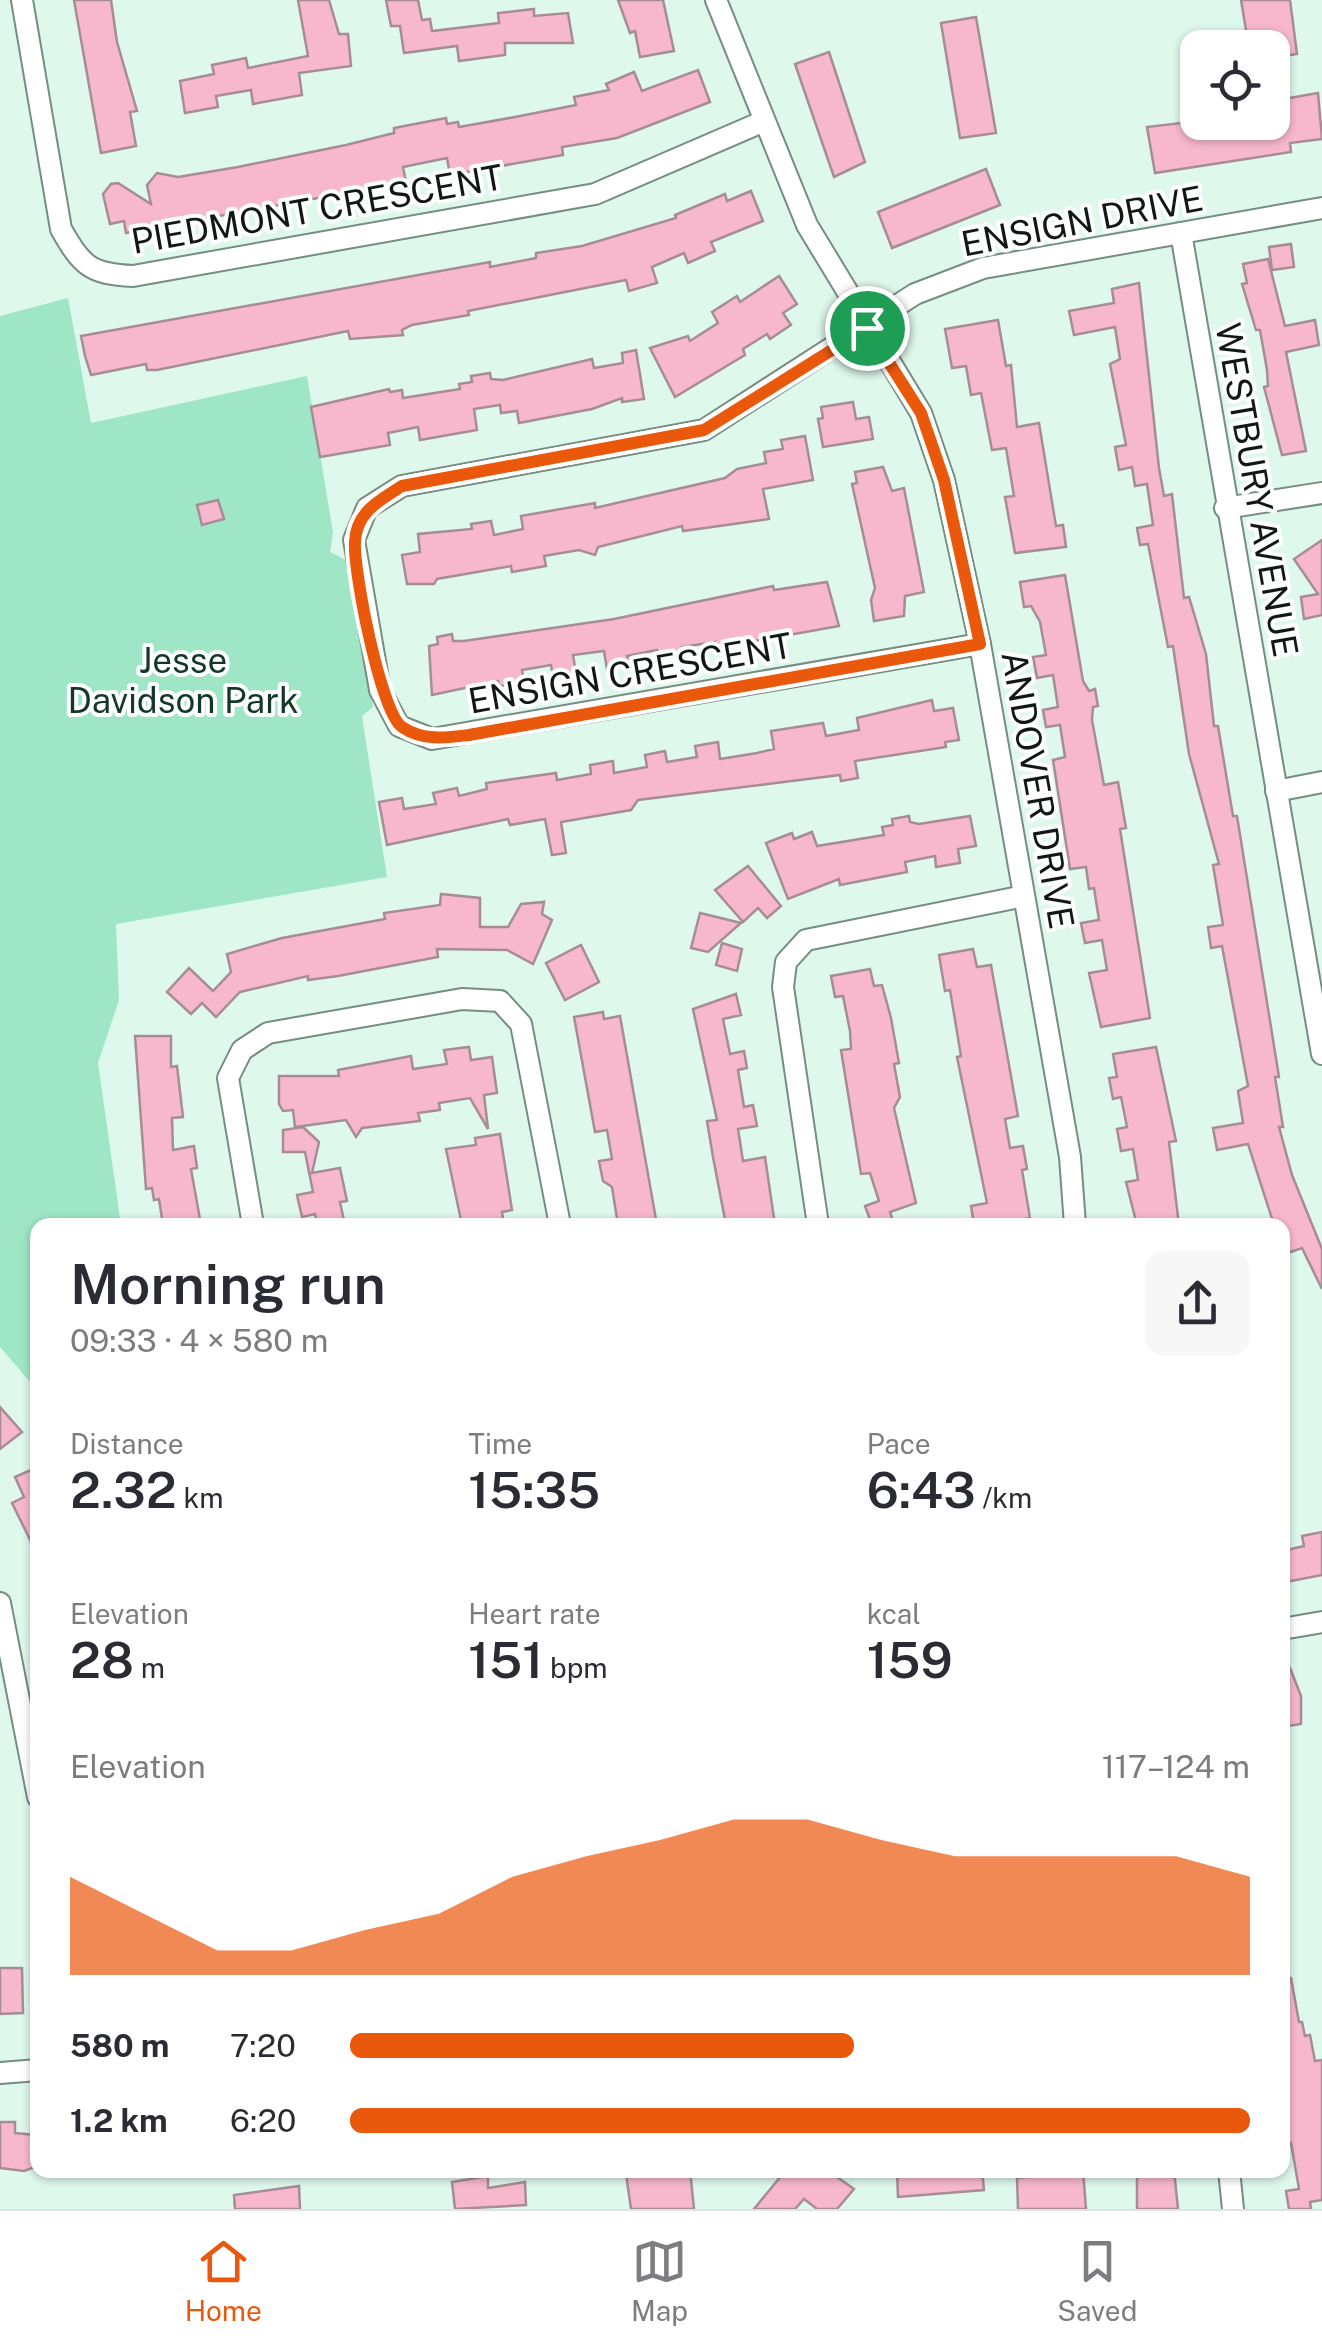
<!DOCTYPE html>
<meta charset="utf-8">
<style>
:root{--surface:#fff;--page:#f7f7f7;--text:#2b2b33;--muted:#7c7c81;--line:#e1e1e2;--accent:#ea580c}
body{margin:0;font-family:"Public Sans",sans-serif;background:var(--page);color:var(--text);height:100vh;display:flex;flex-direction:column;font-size:38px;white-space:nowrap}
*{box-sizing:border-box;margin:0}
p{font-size:32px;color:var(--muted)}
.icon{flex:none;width:55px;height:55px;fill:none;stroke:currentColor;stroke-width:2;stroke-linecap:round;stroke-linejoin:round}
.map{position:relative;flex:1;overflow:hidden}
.sheet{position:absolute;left:30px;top:1218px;width:1260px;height:960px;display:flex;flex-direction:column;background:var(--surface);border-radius:20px;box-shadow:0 2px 8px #0004}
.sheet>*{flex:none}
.fabs{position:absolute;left:1180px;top:30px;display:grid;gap:20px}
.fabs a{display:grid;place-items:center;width:110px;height:110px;border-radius:20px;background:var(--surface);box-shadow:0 2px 8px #0004;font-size:50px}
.pin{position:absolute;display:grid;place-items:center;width:85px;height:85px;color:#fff;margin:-42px;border:5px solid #fff;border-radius:50%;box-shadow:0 2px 10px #0007}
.round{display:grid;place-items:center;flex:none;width:105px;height:105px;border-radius:20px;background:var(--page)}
.headline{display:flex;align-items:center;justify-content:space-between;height:170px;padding:0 40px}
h1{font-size:55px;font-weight:600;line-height:75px}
.metrics{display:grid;grid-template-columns:repeat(3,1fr);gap:15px;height:170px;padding:10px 40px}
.metrics div{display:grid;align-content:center}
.metrics b{font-size:50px;font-weight:600}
.metrics small{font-size:28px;font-weight:400}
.metrics p{font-size:28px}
.chart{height:280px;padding:20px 40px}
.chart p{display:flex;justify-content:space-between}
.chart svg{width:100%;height:180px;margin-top:10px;fill:var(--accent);opacity:.7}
ul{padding:0 40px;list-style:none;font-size:32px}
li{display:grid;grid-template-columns:160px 120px 1fr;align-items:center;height:75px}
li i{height:25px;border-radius:12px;background:var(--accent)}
.tab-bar{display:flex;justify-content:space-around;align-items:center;height:140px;border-top:2px solid var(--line);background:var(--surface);font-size:28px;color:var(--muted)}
.tab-bar a{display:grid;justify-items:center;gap:5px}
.tab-bar .selected{color:var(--accent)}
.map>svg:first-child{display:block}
</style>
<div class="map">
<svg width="1322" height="2209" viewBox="0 0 1322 2209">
<rect width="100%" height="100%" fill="#dff8ec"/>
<path fill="#9fe6c6" d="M68,298L91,423L307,376L333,532L330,552L346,560L373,707L362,716L387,877L116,924L119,1000L98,1063L121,1225H38L37,1390L0,1347V316Z"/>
<g fill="#f7b8ce" stroke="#a68d95" stroke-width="2.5">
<path d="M74,0H111L117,42L137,111L130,112L136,146L101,153Z"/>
<path d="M298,0H329L339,34H348L351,66L299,73L302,95L253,104L251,90L216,96L218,107L185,113L180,81L214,74L212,65L246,58L248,68L308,56Z"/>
<path d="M386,0H418L422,20L430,19L432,31L499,23L498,13L534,9V16L568,13L573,43H505V55L459,61L457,46L404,53L400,26H391Z"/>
<path d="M618,0H663L674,51L640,57L635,31L630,33Z"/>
<path d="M1241,0H1290L1297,54L1272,58V48H1249Z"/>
<path d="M976,17L996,133L960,138L941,23Z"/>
<path d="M829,52L865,162L834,177L795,64Z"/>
<path d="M698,70L710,102L617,138L562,147L563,155L450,175L447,158L403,167L406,182L126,233L124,221L110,224L103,194L111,184L118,183L151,204L147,185L157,173L178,177L238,167L346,145L394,133V128L446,118L447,124L458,122L459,127L515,117L576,105L574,97L609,90L606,84L634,72L642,91Z"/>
<path d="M1318,93L1322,139L1290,143L1291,152L1155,173L1147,127L1182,123V115L1198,113V122H1272V101Z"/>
<path d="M986,169L1000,205L892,248L878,212Z"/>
<path d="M751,191L763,221L711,242L715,251L688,263L684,253L652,267L657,283L629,291L626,280L468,311L469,315L412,325L402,330L403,335L350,339L348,331L157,370H147L146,364L91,375L85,356L81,336L490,262V267L536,258V253L582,246L676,218L675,215L725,194L727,201Z"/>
<path d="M1291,244L1294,267L1272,270L1269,247Z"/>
<path d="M1268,259L1285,326L1315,320L1319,345L1286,352L1306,451L1282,455L1264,387L1268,386L1267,370L1260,330H1256L1242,284L1247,283L1243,264Z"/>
<path d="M779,276L797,304L783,313L791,325L770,339L767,334L743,349L745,355L675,397L650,348L688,336L690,341L718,323L712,312L737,296L740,302Z"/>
<path d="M1139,283L1159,468L1164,496L1172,494L1184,598L1189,597L1206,654L1214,726H1218L1233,816H1237L1279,1077H1275L1283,1127H1279L1292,1175L1322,1249V1289L1302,1248L1282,1255V1225H1274L1248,1144L1217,1150L1213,1128L1243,1123L1238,1091L1248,1086L1222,946L1211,948L1208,927L1223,925L1213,865L1219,864L1189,754L1173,646L1168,647L1148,544L1140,545L1137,528L1153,525L1147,484L1135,486L1132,467L1119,470L1115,447L1126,445L1110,364L1120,359L1115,327L1074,335L1069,311L1114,303L1112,289Z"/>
<path d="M998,320L1006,366L1011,365L1017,427L1039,423L1056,526L1063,525L1066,547L1015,553L1005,497L1014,496L1006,448L992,450L981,393L971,395L966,366L952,368L945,329Z"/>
<path d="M636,350L644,399L622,402V398L592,409L519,423L517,411L501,413L500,405L474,409L477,430L420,440L418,427L388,433L390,445L320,457L311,407L389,389L390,392L402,390L403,398L460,389L459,384L472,382L471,376L490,373L491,379L503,380L592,359L594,368L623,363L622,353Z"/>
<path d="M853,402L856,419L869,417L873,439L823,447L818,419L823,418L821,407Z"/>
<path d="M805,436L813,480L763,489L769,519L683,531L682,526L598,547L595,555L579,550L544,556L546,566L512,572L511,566L437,579L434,584H407L402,555L420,552L418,534L472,529L471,524L491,521L494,535L523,529L521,516L595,503V508L725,478L737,469L766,463L764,452L783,449L781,440Z"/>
<path d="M883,467L892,491L904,488L924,592L905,596L904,616L874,621L871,600L875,588L852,484L857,483L855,472Z"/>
<path d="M218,500L224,519L202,525L197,505Z"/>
<path d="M1322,540V615L1304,619L1301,597L1318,594L1294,559Z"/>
<path d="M1065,575L1083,681L1089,691L1095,689L1098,706L1093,707L1092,720L1104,785L1118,782L1126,828L1120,829L1150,1018L1101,1027L1089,973L1107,970L1102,940L1085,943L1081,923L1099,920L1094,888L1089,889L1086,867L1070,869L1053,760L1065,757L1060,725L1046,727L1043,710L1058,707L1053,675L1037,678L1033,657L1046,655L1040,622L1031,606L1024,607L1020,582Z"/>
<path d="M827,582L839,626L715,648V642L682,647L683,655L659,659L657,650L627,656L629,665L607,669L604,651L573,655L576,673L553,677L551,665L522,670L524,683L499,686L498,681L432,695L429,646L438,644L437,637L452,634L453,641H464L614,619L773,586L774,590Z"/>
<path d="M932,700L934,711L953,708L959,740L945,742L946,747L855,761L858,778L841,781L840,775L638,800L631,810L561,822L566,853L552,855L545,819L510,825L508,819L387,845L379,802L402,798L404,809L436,804L433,793L457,788L459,796L487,789L486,783L556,773L557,780L591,774L590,765L613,761L614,773L647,767L645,755L665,751L667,762L697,757L695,746L718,742L720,759L757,753L774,749L771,731L823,723L826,736L859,730L857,718Z"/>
<path d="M909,816L910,822L919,824L970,816L976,846L958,849L960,863L936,867L935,856L905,862L907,872L840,885L839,879L788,899L766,843L792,833L794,839L812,832L817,846L884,835L882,827L893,825L892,819Z"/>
<path d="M748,866L781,906L767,918L758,908L743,922L715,890Z"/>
<path d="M441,894L480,898V927H508L521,904L544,902L542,914L552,920L533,964L507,950L437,949L438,957L338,976L308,980V976L240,992L216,1017L202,1003L191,1014L167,992L189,968L213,991L231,972L227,954L282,938L385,919L384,913L440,905Z"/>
<path d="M700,913L741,923L708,952L691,948Z"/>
<path d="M722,943L742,949L737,971L716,965Z"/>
<path d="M581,945L599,982L565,1000L546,963Z"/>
<path d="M973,949L977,967L991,965L1009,1065L1018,1116L1005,1119L1010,1148L1023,1146L1027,1169L1022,1170L1030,1218L1022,1220L1023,1225H974L971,1206L987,1203L957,1057L961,1056L950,990L945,991L939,955Z"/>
<path d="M870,969L874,986L882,985L891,1018L899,1063L894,1064L900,1097L894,1108L916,1203L890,1212L893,1221L882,1225H872L865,1206L879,1201L870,1173L861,1174L841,1050L851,1049L850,1031L843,996L835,997L831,976Z"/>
<path d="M736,994L741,1015L723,1019L730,1054L744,1051L747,1068L738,1070L744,1107L753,1105L757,1126L738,1129L743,1161L765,1157L775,1225H726L713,1157L707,1121L717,1120L693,1009Z"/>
<path d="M603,1012L604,1019L620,1016L657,1225H618L612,1187L603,1181L599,1161L612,1159L607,1130L595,1132L574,1017Z"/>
<path d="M135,1036H171V1067L177,1066L183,1117L172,1118L173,1150L194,1146L197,1168L191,1169L201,1225H163L159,1199L154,1200L152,1188L146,1189Z"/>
<path d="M469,1047L471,1060L492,1057L497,1093L484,1095L488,1129L470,1098L439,1103L440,1110L418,1113L420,1121L362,1128L356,1137L346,1120L295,1127L293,1110L283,1111L279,1104V1076H339L338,1070L411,1056L413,1069L447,1064L444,1050Z"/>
<path d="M1156,1047L1176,1141L1169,1142L1179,1225H1137L1126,1182L1138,1180L1133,1149L1121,1151L1117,1129L1127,1127L1121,1097L1113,1099L1109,1078L1117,1077L1113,1054Z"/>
<path d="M303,1127L319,1142L312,1173L340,1168L347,1201L340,1202L345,1225H317L315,1214L302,1217L297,1195L313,1192L305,1152H283V1130Z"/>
<path d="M500,1134L512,1210L502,1212L504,1225H462L446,1149L476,1145L475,1138Z"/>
<path d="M0,1407L22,1432L0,1449Z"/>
<path d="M38,1467V1556L12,1503L24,1497L15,1477Z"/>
<path d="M1322,1532V1575L1286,1582L1282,1551L1304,1546L1302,1536Z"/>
<path d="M1290,1668L1301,1696V1724L1282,1727V1669Z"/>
<path d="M0,1968H22L23,2013L0,2014Z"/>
<path d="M1282,1978H1291L1299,2022H1302L1305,2036L1310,2035L1315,2061L1322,2060V2200L1310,2202L1311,2209H1289L1286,2191L1299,2189L1291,2143L1282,2145Z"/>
<path d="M0,2122H15V2133L36,2135L38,2166L24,2171L0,2168Z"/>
<path d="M651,2170H690L694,2209H631L626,2174Z"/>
<path d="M786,2170H827L854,2189L837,2209H817L804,2199L795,2209H754Z"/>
<path d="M897,2170H982L984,2190L898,2197Z"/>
<path d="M1053,2170H1083L1086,2209H1018L1017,2178L1053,2174Z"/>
<path d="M1137,2170H1174L1178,2209H1137Z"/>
<path d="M488,2176V2188L525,2182L526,2205L455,2209L452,2182Z"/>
<path d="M299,2186L300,2209H235L234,2195Z"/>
</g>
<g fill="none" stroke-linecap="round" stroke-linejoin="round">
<g stroke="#768d81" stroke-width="24">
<g id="minor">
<path d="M22,0L61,229C82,266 90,274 133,276L595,194L762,122"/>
<path d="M716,0L807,225L921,413L944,480L980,644L1070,1157L1075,1225"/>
<path d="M1181,233L1322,1054"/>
<path d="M1225,508L1322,493"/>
<path d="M980,644L432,739L399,726L380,690L354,540L367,508L402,486L704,430L915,294L983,268L1322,208"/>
<path d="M1276,791L1322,782"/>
<path d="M253,1225L228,1078L242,1050L268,1033L462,999L500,1001L521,1024L560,1225"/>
<path d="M818,1225L783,987L786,962L806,940L1024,896"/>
<path d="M0,1603L38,1797"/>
<path d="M1282,1629L1322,1622"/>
<path d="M0,2073L38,2070"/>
<path d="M1229,2170L1233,2209"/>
</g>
</g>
<use href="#minor" stroke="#fff" stroke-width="20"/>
</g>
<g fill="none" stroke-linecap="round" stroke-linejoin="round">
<g stroke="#fff" stroke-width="20">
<path id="route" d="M867,328L921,413L944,480L980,644L469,735C445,738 423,741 402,727C381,713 353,570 355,542C356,512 380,500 402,486L704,430Z"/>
</g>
<use href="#route" stroke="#ea580c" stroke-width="12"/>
</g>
<g text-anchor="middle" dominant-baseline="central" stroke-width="8" stroke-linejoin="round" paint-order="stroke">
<g font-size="35" fill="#0f1813" stroke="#fefefe">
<text transform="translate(317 209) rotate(-10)">PIEDMONT CRESCENT</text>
<text transform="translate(1082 221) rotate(-11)">ENSIGN DRIVE</text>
<text transform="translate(1257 490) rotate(80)">WESTBURY AVENUE</text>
<text transform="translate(630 673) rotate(-10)">ENSIGN CRESCENT</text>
<text transform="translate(1038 790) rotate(80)">ANDOVER DRIVE</text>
</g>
<g font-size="35" fill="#133829" stroke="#fefefe">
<text x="183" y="660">Jesse<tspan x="183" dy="40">Davidson Park</tspan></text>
</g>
</g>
</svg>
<div class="fabs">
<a><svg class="icon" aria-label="locate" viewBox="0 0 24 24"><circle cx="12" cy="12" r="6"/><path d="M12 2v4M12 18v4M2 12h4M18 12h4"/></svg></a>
</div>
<div class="pin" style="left:867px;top:328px;background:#1e9e55"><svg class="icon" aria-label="arrive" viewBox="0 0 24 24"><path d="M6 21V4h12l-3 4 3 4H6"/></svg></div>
<section class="sheet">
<div class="headline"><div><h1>Morning run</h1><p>09:33 · 4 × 580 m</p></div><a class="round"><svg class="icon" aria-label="share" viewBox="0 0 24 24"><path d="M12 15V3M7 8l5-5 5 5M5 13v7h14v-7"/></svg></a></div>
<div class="metrics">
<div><p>Distance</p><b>2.32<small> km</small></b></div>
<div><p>Time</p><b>15:35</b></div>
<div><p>Pace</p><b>6:43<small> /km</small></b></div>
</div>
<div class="metrics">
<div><p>Elevation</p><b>28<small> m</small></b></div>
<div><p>Heart rate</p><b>151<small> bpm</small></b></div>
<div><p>kcal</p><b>159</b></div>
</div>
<div class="chart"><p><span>Elevation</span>117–124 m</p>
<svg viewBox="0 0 160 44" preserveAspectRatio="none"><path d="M0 44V20L10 29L20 38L30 38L40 33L50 29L60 20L70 15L80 11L90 6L100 6L110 11L120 15L130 15L140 15L150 15L160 20V44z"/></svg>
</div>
<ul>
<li><b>580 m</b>7:20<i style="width:56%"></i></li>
<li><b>1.2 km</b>6:20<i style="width:100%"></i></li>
</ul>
</section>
</div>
<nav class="tab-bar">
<a class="selected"><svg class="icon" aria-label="home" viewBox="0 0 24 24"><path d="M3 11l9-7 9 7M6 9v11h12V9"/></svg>Home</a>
<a><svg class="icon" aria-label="map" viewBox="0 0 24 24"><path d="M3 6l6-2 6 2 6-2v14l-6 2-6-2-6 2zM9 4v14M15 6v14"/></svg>Map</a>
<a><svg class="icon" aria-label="saved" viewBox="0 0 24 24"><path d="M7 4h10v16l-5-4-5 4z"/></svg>Saved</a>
</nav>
